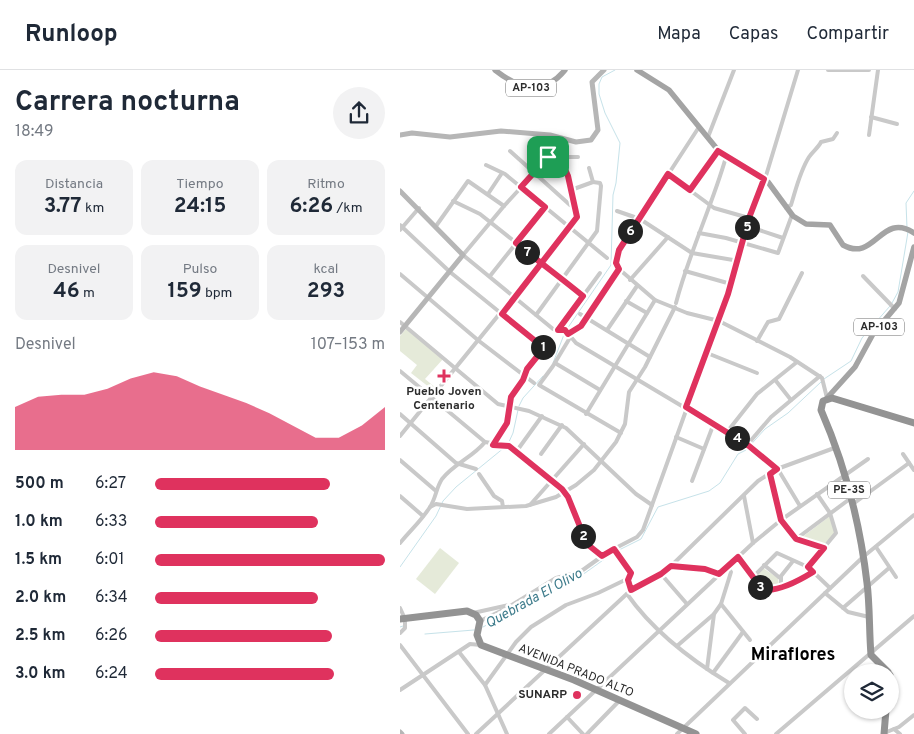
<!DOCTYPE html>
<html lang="es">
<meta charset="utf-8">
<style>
:root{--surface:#fff;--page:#f2f2f3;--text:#1f2937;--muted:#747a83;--line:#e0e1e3;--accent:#df325e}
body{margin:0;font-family:Overpass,sans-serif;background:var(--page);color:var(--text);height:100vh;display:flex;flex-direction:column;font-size:19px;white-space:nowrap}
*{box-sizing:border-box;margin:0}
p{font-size:16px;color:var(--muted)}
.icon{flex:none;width:28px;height:28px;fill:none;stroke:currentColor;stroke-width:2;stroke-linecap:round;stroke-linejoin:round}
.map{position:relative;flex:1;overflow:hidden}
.sheet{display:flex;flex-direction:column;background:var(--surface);width:400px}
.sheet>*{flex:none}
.tools{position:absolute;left:444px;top:594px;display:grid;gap:10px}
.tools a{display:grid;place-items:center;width:55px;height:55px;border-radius:50%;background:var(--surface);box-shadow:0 1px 4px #0004;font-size:25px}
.pin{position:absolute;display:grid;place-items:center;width:42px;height:42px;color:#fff;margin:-21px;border-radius:10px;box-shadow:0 2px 8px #0006}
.km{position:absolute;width:25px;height:25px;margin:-12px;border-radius:50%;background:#222;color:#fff;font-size:14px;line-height:25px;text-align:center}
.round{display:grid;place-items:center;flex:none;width:52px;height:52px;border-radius:26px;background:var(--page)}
.overview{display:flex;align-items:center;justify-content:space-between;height:85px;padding:0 15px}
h1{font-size:28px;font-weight:700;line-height:38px}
.figures{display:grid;grid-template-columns:repeat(3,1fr);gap:8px;height:85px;padding:5px 15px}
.figures div{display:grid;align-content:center;border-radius:12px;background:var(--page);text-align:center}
.figures b{font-size:21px;font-weight:700}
.figures small{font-size:14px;font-weight:400}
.figures p{font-size:14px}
.chart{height:140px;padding:10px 15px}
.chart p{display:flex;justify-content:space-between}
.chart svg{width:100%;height:90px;margin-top:5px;fill:var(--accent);opacity:.7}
ul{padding:0 15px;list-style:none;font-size:16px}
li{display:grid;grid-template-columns:80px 60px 1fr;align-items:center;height:38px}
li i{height:12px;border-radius:6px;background:var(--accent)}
header{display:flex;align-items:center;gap:30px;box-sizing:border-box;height:70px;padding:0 25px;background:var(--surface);border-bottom:1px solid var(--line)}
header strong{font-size:24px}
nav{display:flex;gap:28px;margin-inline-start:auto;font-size:18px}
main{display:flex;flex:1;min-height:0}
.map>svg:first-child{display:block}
</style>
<header>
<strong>Runloop</strong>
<nav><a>Mapa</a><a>Capas</a><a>Compartir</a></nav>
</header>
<main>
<section class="sheet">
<div class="overview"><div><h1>Carrera nocturna</h1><p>18:49</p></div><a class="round"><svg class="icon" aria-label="share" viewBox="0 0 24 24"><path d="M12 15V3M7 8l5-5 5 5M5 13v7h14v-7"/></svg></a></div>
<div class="figures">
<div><p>Distancia</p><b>3.77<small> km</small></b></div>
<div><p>Tiempo</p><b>24:15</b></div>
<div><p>Ritmo</p><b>6:26<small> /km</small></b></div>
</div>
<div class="figures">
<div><p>Desnivel</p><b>46<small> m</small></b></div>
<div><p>Pulso</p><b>159<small> bpm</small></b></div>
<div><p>kcal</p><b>293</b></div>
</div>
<div class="chart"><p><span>Desnivel</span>107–153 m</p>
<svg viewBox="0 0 160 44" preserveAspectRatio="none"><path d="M0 44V23L10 18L20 17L30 17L40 14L50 9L60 6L70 8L80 13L90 17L100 21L110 26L120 32L130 38L140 38L150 32L160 23V44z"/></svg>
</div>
<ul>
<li><b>500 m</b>6:27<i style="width:76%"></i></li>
<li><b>1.0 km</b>6:33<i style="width:71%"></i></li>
<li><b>1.5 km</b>6:01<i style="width:100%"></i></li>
<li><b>2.0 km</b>6:34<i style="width:71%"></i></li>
<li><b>2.5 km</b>6:26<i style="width:77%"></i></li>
<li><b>3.0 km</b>6:24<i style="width:78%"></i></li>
</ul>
</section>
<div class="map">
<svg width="514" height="664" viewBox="0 0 514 664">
<rect width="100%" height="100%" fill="#fff"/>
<g fill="#e5ead9">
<path d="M6,259L43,289L25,309L36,318L34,321L11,303L17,295L0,281V266Z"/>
<path d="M430,446L436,463L423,475L401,468Z"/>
<path d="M40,478L59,493L35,524L16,509Z"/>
<path d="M363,498L378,508L379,515L370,519L362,518L356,507Z"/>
</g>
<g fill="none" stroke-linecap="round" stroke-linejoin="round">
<g stroke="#c6e2e9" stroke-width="1">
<path d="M507,158L506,133L514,121"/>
<path d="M492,233L498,222L508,162"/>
<path d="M167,259L211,195L213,125L216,113L220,73L205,43L199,24V14L202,7L215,0"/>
<path d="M153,293L165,262"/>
<path d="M424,309L451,291L462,268L490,236"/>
<path d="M119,336L123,328L143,306"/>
<path d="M108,374L113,363L118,340"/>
<path d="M0,497L36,446L43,431L56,417L105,377"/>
<path d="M0,557L3,556"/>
<path d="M83,557L125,535L160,512L185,503L213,483L241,469L258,437L309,421L320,413L338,384L346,380L365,359L388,343L421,312"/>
<path d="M25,564L74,560"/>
</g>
<g stroke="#c9c9c9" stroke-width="4">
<path d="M428,0H469"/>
<path d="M471,47L497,54"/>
<path d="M299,57L219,180L216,193L219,199L255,230L287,243L319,251L390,287L422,308L427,328"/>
<path d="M469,65L478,0"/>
<path d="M308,67L334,0"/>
<path d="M110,81L170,135L176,137"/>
<path d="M178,87H149L104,136L63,185L153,259L165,260L176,273L349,376L379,401L400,436"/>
<path d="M86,95L105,104L207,188"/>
<path d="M268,104L314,138L349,148"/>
<path d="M171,120L193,112"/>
<path d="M290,120L318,81"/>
<path d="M88,124L102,103"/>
<path d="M53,131L80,144L183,226"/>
<path d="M386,138L391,135C396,119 400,101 409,87C413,81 418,78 421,72L433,69L437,63"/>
<path d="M217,141L240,149L292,183L339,191"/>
<path d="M0,155L50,202L144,278L127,299L111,327L107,353L93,375"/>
<path d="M36,156L68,111L104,136"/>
<path d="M347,156L383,168"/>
<path d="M0,160L19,138"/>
<path d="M299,163L326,168L378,183L392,145"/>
<path d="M285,201L331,214"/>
<path d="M0,204L79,271L134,313"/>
<path d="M90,206L145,137"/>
<path d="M463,206L495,239"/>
<path d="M230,210L268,167"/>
<path d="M226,231L247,243"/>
<path d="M276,233C289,183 312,136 326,87"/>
<path d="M180,244L250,287"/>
<path d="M136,245L197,161L201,116L200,113L193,112L189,98"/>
<path d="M0,252L98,334L129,341L166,358L236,424L252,435"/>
<path d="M158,260L200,203"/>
<path d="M207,260L237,216"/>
<path d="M168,263L181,257L219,199"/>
<path d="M171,266L153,296L139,315L221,363"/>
<path d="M357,271L368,252L379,249L402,203"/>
<path d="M307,283L357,303"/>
<path d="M155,293L200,320"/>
<path d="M0,301L85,372L109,376L162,419C181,439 175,474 202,486"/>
<path d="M376,311L391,330"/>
<path d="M0,344L56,393L76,399"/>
<path d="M186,344L255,230"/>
<path d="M327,362L357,324L397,292"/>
<path d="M0,366L176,150C181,136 166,102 159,88"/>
<path d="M276,367L304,379"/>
<path d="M347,375L371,347L420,306"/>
<path d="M116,382L142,346"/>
<path d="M141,384L162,355"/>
<path d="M503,384L514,400"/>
<path d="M0,390L36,421"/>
<path d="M370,403L381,450L396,469L424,478"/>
<path d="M79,404L94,426L102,431L103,437"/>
<path d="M292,411L314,353"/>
<path d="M0,426L23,446"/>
<path d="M344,426L353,473"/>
<path d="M453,434L509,393"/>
<path d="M130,435L184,374"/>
<path d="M30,437L36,434L67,439L126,436L156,427L176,415L194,400L216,372L225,354L229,322L245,297L275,237"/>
<path d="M396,469L451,428"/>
<path d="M0,473C10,461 22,450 30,437C36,428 36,418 42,409C55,393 73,387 85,372"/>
<path d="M476,477L496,507"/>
<path d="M214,479L231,503L228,510"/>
<path d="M338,487L358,515L367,520L402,509L413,502"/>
<path d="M364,495L380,508"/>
<path d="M271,496L305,499L319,504"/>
<path d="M408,497L436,463L430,443L417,424"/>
<path d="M261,504L287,534"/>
<path d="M353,507L377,483L408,497L430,518"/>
<path d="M381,517V506L393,491"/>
<path d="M425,523L448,542L469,547"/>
<path d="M227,524C253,561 291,590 329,613"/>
<path d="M321,534L350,570"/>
<path d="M0,538L5,549V558L0,563"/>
<path d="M443,538L489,498"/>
<path d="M73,543L109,535"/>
<path d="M80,551L107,538L156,508L180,502L208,482L237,467L243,460L328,224L349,148L365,109L398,0"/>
<path d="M0,575L68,664"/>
<path d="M277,576L314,544"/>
<path d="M59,582L85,615L107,664"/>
<path d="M307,599L314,544L321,534L331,502L327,496"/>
<path d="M313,603L343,562"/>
<path d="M85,615L116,572L131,557L166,535L198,523L225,510L230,512L231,520"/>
<path d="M0,620L70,574L81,575"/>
<path d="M167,647L183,664"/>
<path d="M494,659L500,664"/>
<path d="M484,663L499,657L514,645"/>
<path d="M76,664L231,520L261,504L271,496L358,411L377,399L437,377"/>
<path d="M149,664L353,473L381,450L468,389"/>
<path d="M187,664L220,630"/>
<path d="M277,664L463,487L514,445"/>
<path d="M345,664L333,650L345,638L357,649"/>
<path d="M376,664L514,546"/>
</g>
<g stroke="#b6b6b6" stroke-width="5">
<path d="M0,65L12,63L50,67L101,61L150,65L176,72L191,70L198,60L192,12L204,0"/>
<path d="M0,121L63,185L0,262"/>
<path d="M0,662L2,664"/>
</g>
<g stroke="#a4a4a4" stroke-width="5.5">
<path d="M95,0C119,19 143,27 165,0"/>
<path d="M237,0L269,20L322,85L368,112L393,146L406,154L430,155L443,175C475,193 481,141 514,163"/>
<path d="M427,328L455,297L473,264L499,233L514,177"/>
</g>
<g stroke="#939393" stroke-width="7">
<path d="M0,549L67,541L76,545L80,551L77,565L81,575L174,610L296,664"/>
<path d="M488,602L471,585C469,561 470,536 467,513C460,453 445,395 421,340L423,331L432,328L514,353"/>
<path d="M490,605L493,615L490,625"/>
<path d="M484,664L486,640"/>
</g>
</g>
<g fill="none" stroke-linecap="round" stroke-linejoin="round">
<g stroke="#fff" stroke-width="10">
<path id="route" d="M148,87L160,88L168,106L177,147L102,244L144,278L127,299L123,310L111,327L107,353L93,375L109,376L162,419L168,427L187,474L202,486L214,479L231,503L228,510L231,520L261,504L271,496L305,499L319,504L338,487L362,519C377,523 400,510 413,502L408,497L424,478L396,469L381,450L370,404L377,399L349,376L286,337L328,224L349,148L364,109L318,81L290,120L268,104L219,180L216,193L219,199L181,256L168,264L165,260H158L183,226C161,208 138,191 116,173L145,137L121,117L148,87"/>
</g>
<use href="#route" stroke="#df325e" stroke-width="6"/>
</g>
<g fill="#df325e" stroke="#fff" stroke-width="2">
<path d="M41.5 298.5h5v5h5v5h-5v5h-5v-5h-5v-5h5z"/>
<circle cx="177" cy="625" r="5"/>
</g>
<g text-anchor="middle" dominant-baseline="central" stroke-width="5" stroke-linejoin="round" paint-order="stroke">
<g fill="#fff" stroke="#6b6b6b" stroke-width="1">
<rect x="106" y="9.5" width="50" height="17" rx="4"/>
<rect x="454" y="248.5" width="50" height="17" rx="4"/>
<rect x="428" y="411.5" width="42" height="17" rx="4"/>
</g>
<g font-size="11" font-weight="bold" fill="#2c2c2c">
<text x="131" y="18">AP-103</text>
<text x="479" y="257">AP-103</text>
<text x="449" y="420">PE-3S</text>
</g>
<g font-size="12" font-weight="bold" fill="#2c2c2c" stroke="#fff">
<text x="44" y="322">Pueblo Joven<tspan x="44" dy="14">Centenario</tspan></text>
<text x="167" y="625" text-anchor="end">SUNARP</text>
</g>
<g font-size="12" fill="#2c2c2c" stroke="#fff">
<text transform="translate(176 601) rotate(22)">AVENIDA PRADO ALTO</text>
</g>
<g font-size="14" font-style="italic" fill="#3d7b8b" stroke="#fff">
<text transform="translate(134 529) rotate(-29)">Quebrada El Olivo</text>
</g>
<g font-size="18" font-weight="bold" fill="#000" stroke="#fff">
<text x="393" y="585">Miraflores</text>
</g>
</g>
</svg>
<div class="tools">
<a><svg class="icon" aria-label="layers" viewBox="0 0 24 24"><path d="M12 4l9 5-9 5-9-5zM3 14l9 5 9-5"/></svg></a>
</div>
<div class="pin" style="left:148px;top:87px;background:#1e9e55"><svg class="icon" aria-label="arrive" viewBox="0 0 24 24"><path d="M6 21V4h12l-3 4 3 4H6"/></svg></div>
<b class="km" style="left:143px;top:277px">1</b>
<b class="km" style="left:183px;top:466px">2</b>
<b class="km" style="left:360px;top:517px">3</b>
<b class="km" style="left:337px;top:368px">4</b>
<b class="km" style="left:347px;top:157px">5</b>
<b class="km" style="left:230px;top:161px">6</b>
<b class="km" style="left:127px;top:182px">7</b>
</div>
</main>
